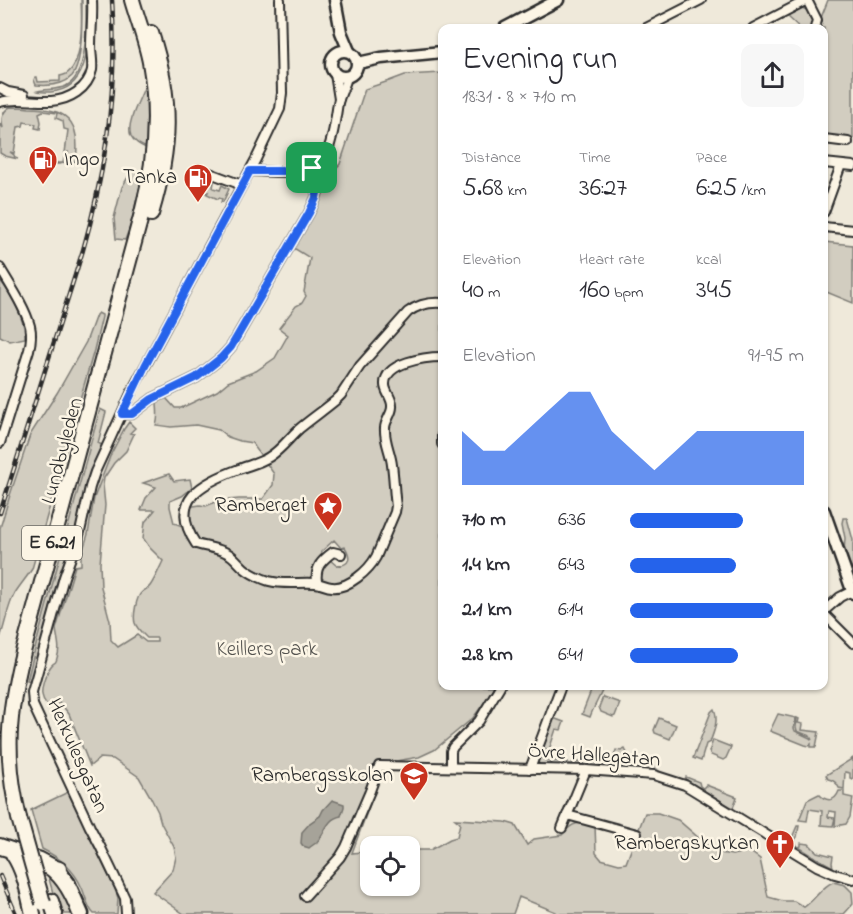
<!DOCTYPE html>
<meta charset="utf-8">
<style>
:root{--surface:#fff;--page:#f7f7f7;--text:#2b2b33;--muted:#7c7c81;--accent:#2563eb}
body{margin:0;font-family:"Indie Flower",sans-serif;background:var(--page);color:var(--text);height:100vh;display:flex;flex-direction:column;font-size:22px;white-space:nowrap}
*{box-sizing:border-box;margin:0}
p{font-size:20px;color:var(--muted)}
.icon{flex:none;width:33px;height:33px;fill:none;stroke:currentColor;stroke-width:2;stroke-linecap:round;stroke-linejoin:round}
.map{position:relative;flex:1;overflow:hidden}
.details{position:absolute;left:438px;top:24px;width:390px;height:666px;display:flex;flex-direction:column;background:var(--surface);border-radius:12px;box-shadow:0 2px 4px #0004}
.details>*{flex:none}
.fabs{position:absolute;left:360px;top:836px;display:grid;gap:12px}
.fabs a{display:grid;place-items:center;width:60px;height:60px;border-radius:12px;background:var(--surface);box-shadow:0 2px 4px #0004;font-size:30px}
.pin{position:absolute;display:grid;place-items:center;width:51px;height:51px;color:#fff;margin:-26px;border-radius:12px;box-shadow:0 3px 9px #0006}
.round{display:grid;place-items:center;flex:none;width:63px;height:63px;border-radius:12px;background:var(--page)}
.head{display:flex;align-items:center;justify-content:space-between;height:102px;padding:0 24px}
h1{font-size:33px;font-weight:600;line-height:45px}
.figures{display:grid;grid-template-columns:repeat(3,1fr);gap:9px;height:102px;padding:6px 24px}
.figures div{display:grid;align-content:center}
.figures b{font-size:26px;font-weight:600}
.figures small{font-size:16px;font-weight:400}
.figures p{font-size:16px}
.chart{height:168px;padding:12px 24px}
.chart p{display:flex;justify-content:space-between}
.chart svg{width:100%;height:108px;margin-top:6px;fill:var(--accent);opacity:.7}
ul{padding:0 24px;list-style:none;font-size:20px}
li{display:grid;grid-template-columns:96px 72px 1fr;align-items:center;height:45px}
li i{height:15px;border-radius:8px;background:var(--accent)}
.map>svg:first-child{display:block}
</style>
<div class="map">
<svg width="853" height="914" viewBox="0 0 853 914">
<rect width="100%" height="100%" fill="#efe9da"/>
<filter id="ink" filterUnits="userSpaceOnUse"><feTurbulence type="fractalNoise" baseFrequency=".0167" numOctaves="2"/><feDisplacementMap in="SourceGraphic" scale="12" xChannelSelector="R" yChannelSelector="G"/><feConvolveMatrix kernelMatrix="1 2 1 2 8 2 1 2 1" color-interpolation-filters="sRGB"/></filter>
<g filter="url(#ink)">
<g fill="#d2cdc0" stroke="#7e7c76" stroke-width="1.5" fill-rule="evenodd">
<path d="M81,0H82C82,18 83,63 72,76C63,86 47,86 36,85L34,80L35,77H37L38,82L60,81V76C84,73 82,19 81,0Z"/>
<path d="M86,0H89C89,28 93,85 57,91C50,92 44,93 38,91C47,89 57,90 66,86C89,75 86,22 86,0Z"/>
<path d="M828,0H853V144L824,141V28H817Z"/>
<path d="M802,8L807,10L813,21L811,28H800L787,16Z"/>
<path d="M442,73V686H494L486,700L473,718L434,750L419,757L385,763L352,853L370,851V885H410V850H430L450,839L457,837L460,823L455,819L505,822L515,825L527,845L534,839L562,835C573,821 578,822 595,825L596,853L601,859L619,864L626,863L645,813H658L678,820L715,852L732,855L749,851L760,859L768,897L783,901H794L804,907C815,900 821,887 833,882L845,885L852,892L853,904L844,914H556V912L519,897L513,914H184L153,892L173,870L176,857L174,847L161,823L158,812L150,796L139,777L113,759L100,758L90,766L69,714L60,703L49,706C47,705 43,700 43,698C39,690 46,673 51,666C56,659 55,666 57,658C61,648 57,639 56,629L75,566L81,565V556L88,534L94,498L111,454L124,429L129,422L135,428L130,433L134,434L126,451L114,463L104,478L103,485L105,505L100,564L101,587L110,621L111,640L118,647L137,635L146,642H157V638H147C143,634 137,629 135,623C133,616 136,597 142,592C144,590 148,589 150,586C155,579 159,569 163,561L150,548L143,538L145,522L155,510H141L146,498L156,487L143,483L169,474L174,481L190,479L192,488L182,496L170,501V507L174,523L182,526L181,508L200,505L206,506L218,501L239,499H263L273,485L274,474L252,443L240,441L228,437L219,430L196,425L171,427L156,425C159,418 157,409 157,401L165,397L175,408H181L217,391L228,382L256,371L275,358L288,335L279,328L296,306L302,303L306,296L304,292L310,258L292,247L319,195L324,180L340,164L365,89L389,81L405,75ZM334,540L341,548L345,547C351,557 351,565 337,566L321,552ZM320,816L334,817L330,821L317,843L310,823Z"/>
<path d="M147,80L151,111L146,148C140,145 134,142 131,136C125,123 143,94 147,80Z"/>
<path d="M10,107C16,107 22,107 29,108C67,108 81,121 76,161L59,164H54L55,162L57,163H63L64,158L68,154V152L65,153L68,130L64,129L63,121L56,118L57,113L43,111L39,113L41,122L40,129L35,128L36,124L24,122L23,126L18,127L14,153L10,152L14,155L15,158L18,159L5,156L0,153V124L3,128C1,120 1,112 10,107Z"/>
<path d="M134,171L140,176L141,181L131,224L125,240L116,239L114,218L122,187L131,172Z"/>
<path d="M202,179L214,182L213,188L220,190L222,185L229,189L223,202H221L222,199L219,198L218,199L207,194L208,192L205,193L201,190L199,186Z"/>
<path d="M824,242L853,245V303L824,291Z"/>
<path d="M0,280C10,293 26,321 25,338L10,341L0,336Z"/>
<path d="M98,313L102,315V317L94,350L32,569C27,577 20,585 15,593C7,607 6,623 0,638V528L10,495L30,435L57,393L86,342L96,315Z"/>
<path d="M100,409L106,412L98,443L104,446L88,482L77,529L57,582L31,682L27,681L37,641Z"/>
<path d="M843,518H847L853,540V571L844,552L845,538L842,523Z"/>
<path d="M593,686H604C600,697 594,706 590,717L582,714Z"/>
<path d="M603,697L620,703L615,716L613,717L601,712L599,707Z"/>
<path d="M714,709C719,719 714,732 710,742L706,744L701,761L693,758L711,712Z"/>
<path d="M778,714L796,718L794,728L795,731L810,738L812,740L810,736L797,731L796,727L797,718L799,719L798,723L803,724L802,730L819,732L816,747H811V744L809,746L805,745L770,731Z"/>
<path d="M553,718L564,722L561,730L556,729L549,750L546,749L542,757L545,760L551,761L550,765L553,761L568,762L569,764H572L573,762H583L584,767L540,765L538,762Z"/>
<path d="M659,718L676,725L670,739L655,733L654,730Z"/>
<path d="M713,740L731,747L726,758L723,760L711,755L709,752Z"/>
<path d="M625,749L628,755L624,763L625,768L590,767V762L607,763L610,765L609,763H612L616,750L621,751Z"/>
<path d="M629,757L651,764L659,771L627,769V764Z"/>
<path d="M853,758V779L850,778V773L845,772L844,789L839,788C837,783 834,780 828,779L826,775Z"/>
<path d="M686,777L699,782L700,786L703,788L706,785L737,797L733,808L685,779Z"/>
<path d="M839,791H844V796L853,798L850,817L846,824L835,826L836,812L829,811L828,817L835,818L833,826L821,825L822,811L809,809L807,821L799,820L807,800L819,794C826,802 835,802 839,791Z"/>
<path d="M68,792L115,889L118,898L117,914H94C87,907 86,897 82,888C74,869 60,858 42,849L31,810Z"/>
<path d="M797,826H799L797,837L794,841V843L799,847L801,846V843L809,844L817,852L833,856L832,863L833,867L813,856L792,843L791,840Z"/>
<path d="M47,872L57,881L75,914H59Z"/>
</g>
<path fill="#a6a399" stroke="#75736d" stroke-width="1.5" d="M332,800L344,804V807L341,816C326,819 326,832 317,842C315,844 311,846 309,848L303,846L301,843L302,832L310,823L320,816L323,810Z"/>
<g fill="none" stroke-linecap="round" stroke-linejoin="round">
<g stroke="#2b2b2b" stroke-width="12">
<g id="street">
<path d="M807,0L817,20L815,28"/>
<path d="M646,28L701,0"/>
<path d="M753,28L807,0"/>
<path d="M335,74L339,99"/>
<path d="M0,88L8,92L24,95"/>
<path d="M0,102C18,97 33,102 51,101C69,100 88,89 92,70C93,62 91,54 91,46C91,31 93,16 92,0"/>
<path d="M824,139L848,142"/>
<path d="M824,163L853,166"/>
<path d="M199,169L242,185"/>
<path d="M250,171C268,171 299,175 315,167C332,158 335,120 338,103C340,94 345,86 347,77"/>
<path d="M824,212L841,165"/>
<path d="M824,227L853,230"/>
<path d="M0,268C10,285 25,307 30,326C32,334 31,342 29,350L0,443"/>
<path d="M442,303C430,302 419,304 408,312L360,366L341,395L336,400C324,410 311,419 299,429C289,438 281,450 269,457C260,463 249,465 239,469C202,483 167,500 196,544C206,547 218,548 227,553C234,556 238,563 244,568C251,574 260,578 269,581C284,585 299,582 315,583C321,583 326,587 332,587C348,589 369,570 376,557L395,512L396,506C394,493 394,478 392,465C391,453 384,441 385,428C385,421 392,414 392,407C393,399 385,392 385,385C384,362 426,357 442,357"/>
<path d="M122,414H132L152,399L197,377L221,358L231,347L309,213L316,198L319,188V183L312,168"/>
<path d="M442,435V444"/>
<path d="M317,582C315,567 321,561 333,552L341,554"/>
<path d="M824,611L840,597L852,591"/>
<path d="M824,614L853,643"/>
<path d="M451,767V751L453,747L479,721L500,686"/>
<path d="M530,769L561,686"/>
<path d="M567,815L637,834"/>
<path d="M562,828L586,770"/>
<path d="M0,843L41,857L54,864"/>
<path d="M0,850L17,855"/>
<path d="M47,869C62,880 70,896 77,914"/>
<path d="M305,896L340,857L346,847L370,791L379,766L586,770L654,775L685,785L817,866L835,874L853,879"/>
<path d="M126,914L125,898L100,846L90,827L33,705L32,692L64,577L80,532L90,487L95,472L134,387L256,159L280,109L282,93L280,0"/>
</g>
</g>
<g stroke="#2b2b2b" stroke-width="15">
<g id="secondary">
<path d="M335,0L341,32L349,51"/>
<path d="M505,28L558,0"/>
<circle cx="344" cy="64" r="13"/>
<path d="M358,63L381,58L442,52"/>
<path d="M824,511L853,593"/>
<path d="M59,869L69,882L83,914"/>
</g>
</g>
<g stroke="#2b2b2b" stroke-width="18">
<g id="highway">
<path d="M151,214C171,147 173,100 151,33"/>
<path d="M19,818C4,756 8,713 23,652L142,213C155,164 159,112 150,62C146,41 138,21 132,0"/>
<path d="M13,854C25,872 28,893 33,914"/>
<path d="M25,876C33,863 47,865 59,869"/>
<path d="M51,901L55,914"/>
</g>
</g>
<use href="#street" stroke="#fcf5e5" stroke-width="8"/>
<use href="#secondary" stroke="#fcf5e5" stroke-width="10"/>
<use href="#highway" stroke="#fcf5e5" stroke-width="14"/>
<g stroke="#2b2b2b" stroke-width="4.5">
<g id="rail">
<path d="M0,513L83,250C106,169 118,84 112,0"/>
<path d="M0,876L16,914"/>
</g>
</g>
<use href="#rail" stroke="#fcf5e5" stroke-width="2" stroke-dasharray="7" stroke-linecap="butt"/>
<g stroke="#2b2b2b" stroke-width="18" stroke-linecap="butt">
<path id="highway-bridge" d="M19,818L43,903"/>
</g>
<use href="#highway-bridge" stroke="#fcf5e5" stroke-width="14"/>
</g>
</g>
<g fill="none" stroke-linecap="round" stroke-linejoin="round" filter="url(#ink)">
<g stroke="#fff" stroke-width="12">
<path id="route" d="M312,168L319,183L316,198L309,213L231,347L221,358L197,377L152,399L132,414H122L145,366L250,171H291Z"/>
</g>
<use href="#route" stroke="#2563eb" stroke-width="8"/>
</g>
<defs>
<g id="fuel-pin" transform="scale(1.5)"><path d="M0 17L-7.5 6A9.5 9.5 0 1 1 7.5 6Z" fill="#c8321e" stroke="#fcf5e5"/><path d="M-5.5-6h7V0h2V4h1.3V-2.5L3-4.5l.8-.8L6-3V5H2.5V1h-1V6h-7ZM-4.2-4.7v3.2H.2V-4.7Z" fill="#fff"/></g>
<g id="sight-pin" transform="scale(1.5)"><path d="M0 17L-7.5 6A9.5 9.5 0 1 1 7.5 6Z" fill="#c8321e" stroke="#fcf5e5"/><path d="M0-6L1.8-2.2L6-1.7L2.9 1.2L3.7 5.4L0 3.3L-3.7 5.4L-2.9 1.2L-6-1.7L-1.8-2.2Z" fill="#fff"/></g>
<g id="school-pin" transform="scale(1.5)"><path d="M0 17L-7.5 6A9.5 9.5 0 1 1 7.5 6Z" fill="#c8321e" stroke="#fcf5e5"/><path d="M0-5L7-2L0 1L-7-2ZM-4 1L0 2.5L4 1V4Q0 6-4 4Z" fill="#fff"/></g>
<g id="church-pin" transform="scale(1.5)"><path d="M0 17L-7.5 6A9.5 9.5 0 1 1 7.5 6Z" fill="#c8321e" stroke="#fcf5e5"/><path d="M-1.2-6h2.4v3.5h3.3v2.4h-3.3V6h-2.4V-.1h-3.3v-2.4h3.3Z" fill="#fff"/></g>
</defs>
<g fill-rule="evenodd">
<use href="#fuel-pin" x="43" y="160"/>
<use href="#fuel-pin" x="198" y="178"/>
<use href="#sight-pin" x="328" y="506"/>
<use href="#school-pin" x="414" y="776"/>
<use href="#church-pin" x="780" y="844"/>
</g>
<g text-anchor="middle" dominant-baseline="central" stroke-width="5" stroke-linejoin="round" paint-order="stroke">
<rect fill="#fcf5e5" stroke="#6a6863" stroke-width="1.5" x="22" y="526" width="60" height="34" rx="4.5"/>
<g font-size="20" font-weight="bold" fill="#2b2b2b">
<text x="52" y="543">E 6.21</text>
</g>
<g font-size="21" fill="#2b2b2b" stroke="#fcf5e5" text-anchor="end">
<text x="64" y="160" text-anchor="start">Ingo</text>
<text x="177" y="178">Tanka</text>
<text x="307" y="506">Ramberget</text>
<text x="393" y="776">Rambergsskolan</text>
<text x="759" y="844">Rambergskyrkan</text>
</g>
<g font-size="21" fill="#2b2b2b" stroke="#fcf5e5">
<text transform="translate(63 451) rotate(-75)">Lundbyleden</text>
<text transform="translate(77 756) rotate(66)">Herkulesgatan</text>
<text transform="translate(594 756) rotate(4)">Övre Hallegatan</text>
</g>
<g font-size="21" fill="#555450" stroke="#fcf5e5">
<text x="267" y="650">Keillers park</text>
</g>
</g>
</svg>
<div class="fabs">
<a><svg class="icon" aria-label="locate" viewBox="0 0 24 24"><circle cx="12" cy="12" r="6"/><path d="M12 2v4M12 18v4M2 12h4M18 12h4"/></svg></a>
</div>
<div class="pin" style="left:312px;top:168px;background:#1e9e55"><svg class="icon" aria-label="arrive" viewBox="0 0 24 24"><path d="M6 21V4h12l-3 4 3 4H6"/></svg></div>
<section class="details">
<div class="head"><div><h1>Evening run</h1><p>18:31 · 8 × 710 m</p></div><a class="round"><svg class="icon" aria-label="share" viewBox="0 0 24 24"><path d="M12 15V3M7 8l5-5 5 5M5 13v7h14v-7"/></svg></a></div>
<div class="figures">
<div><p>Distance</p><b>5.68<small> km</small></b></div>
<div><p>Time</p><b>36:27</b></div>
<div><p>Pace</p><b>6:25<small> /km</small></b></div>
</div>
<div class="figures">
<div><p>Elevation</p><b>40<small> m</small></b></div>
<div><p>Heart rate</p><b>160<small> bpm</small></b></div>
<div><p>kcal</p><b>345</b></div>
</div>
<div class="chart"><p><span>Elevation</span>91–95 m</p>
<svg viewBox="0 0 160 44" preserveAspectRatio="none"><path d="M0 44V22L10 30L20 30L30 22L40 14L50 6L60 6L70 22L80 30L90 38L100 30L110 22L120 22L130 22L140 22L150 22L160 22V44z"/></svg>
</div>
<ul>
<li><b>710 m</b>6:36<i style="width:65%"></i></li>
<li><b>1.4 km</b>6:43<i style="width:61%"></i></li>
<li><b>2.1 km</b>6:14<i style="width:82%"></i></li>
<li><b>2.8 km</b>6:41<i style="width:62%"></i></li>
</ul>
</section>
</div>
